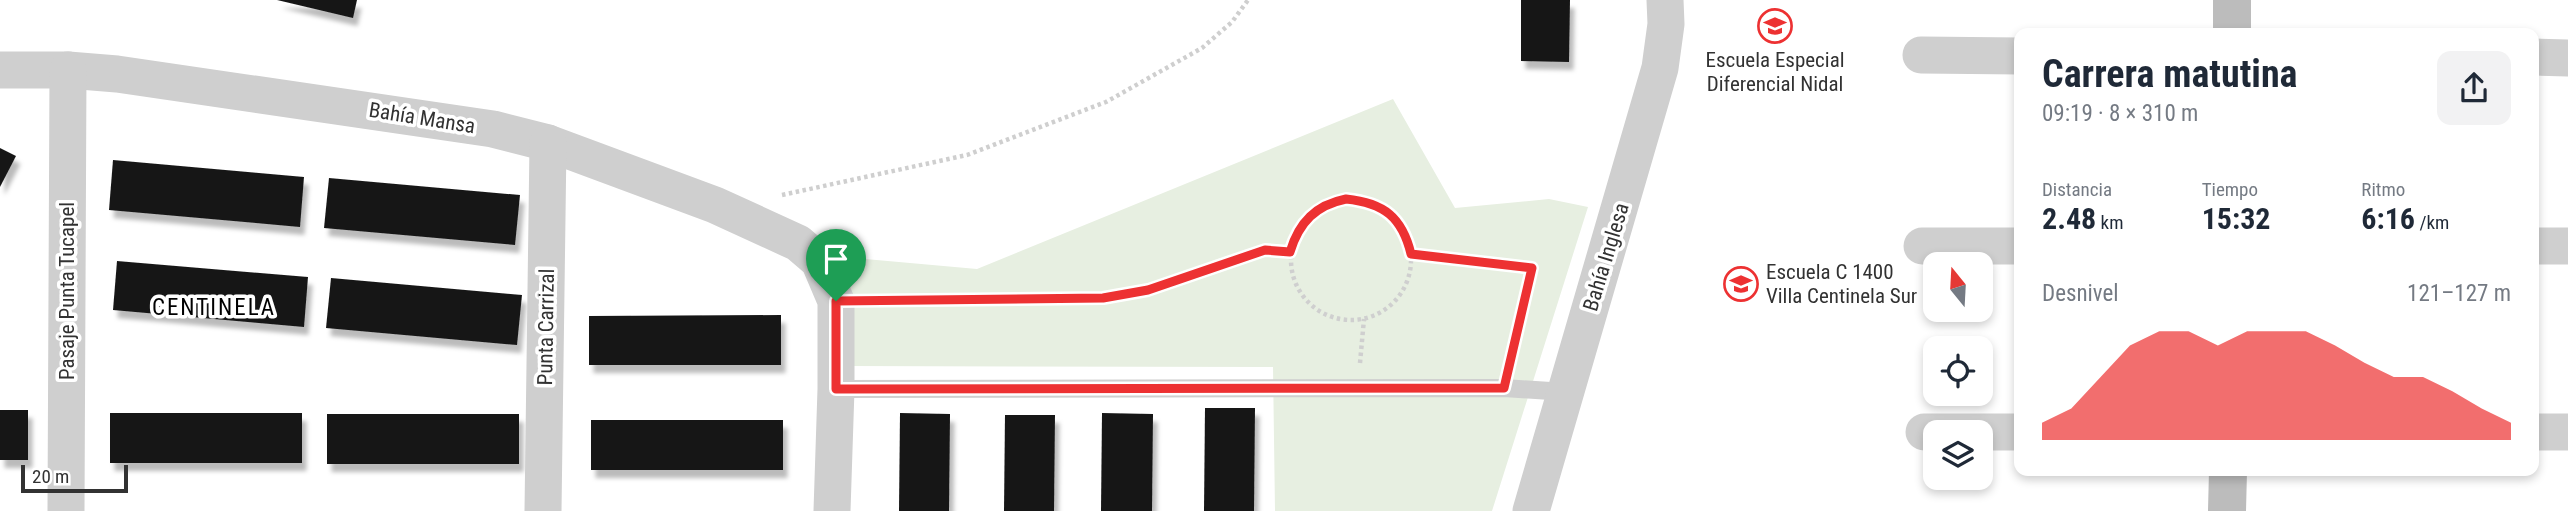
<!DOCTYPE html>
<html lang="es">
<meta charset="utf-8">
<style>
:root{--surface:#fff;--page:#f2f2f3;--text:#1f2937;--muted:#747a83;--accent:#ed3132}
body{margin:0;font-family:"Roboto Condensed",sans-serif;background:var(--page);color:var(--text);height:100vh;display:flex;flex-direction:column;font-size:26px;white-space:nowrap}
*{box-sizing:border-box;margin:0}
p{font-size:23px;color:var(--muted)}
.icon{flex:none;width:38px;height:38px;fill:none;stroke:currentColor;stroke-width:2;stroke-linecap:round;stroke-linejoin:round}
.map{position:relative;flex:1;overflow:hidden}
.drawer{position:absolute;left:2014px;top:28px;width:525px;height:448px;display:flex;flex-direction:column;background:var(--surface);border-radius:14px;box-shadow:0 4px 10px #0003}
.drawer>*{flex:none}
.needle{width:46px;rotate:342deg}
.tools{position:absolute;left:1923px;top:252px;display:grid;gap:14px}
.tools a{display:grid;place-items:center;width:70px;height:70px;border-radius:14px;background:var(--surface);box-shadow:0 4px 10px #0003;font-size:35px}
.scale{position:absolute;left:21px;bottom:18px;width:107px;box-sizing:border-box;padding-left:7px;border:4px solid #323232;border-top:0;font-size:19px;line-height:24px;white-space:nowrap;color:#323232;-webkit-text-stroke:5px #fff;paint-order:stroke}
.pin{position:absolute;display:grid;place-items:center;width:60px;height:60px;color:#fff;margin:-72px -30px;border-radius:50% 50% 50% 0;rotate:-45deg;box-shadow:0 0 7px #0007}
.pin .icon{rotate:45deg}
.round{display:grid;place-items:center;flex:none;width:74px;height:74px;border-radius:14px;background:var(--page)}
.overview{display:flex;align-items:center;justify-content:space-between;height:119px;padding:0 28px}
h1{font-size:38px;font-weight:700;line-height:52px}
.metrics{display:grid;grid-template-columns:repeat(3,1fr);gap:10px;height:119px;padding:7px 28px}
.metrics div{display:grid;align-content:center}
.metrics b{font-size:30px;font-weight:700}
.metrics small{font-size:19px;font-weight:400}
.metrics p{font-size:19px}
.chart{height:196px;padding:14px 28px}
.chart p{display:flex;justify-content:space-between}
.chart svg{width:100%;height:126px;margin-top:7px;fill:var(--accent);opacity:.7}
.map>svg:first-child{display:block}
</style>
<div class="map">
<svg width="2568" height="511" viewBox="0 0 2568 511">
<defs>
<filter id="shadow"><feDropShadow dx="4.5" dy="8" stdDeviation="2" flood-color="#0004"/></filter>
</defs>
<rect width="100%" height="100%" fill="#fff"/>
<path fill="#e7efe1" d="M1393,99L1455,208L1549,199L1588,207L1492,511H1275L1273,367L844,366L843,257L977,269Z"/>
<g fill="#191919" filter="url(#shadow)">
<path d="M277,0H357L353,18Z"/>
<path d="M1521,0H1570L1569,62L1521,61Z"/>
<path d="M0,148L16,156L0,187Z"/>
<path d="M113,160L304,177L300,227L109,210Z"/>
<path d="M329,178L520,195L515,245L324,228Z"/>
<path d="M117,261L308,277L304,327L113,310Z"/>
<path d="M331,278L522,295L517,345L326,328Z"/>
<path d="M781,315V365H589V316Z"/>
<path d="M1205,408H1255L1254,511H1204Z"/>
<rect x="0" y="410" width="28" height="50"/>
<rect x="110" y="413" width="192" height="50"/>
<path d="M900,413L950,414L949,511H899Z"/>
<path d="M1102,413L1153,414L1152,511H1101Z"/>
<rect x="327" y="414" width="192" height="50"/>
<path d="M1005,415H1055L1054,511H1004Z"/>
<rect x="591" y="420" width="192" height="50"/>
</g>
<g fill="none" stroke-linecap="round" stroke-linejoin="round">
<g stroke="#cfcfcf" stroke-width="4.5" stroke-dasharray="3.5 3.5" stroke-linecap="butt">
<path d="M782,195L967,155L1106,102L1202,48L1232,22L1248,0"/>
<circle cx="1351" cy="260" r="60"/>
<path d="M1411,254L1532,268L1511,363"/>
<path d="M872,300L1103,298L1148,290L1265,250L1290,252"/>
<path d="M1360,363L1364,319"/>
</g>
<path stroke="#cfcfcf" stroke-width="18" d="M836,389L1504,388L1566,392"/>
<g stroke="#cfcfcf" stroke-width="37">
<path d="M1921,55L2020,56"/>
<path d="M2534,57L2568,58"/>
<path d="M0,70H68L117,74L493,129L548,143L715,205L798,243L819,261L836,301V389L832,511"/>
<path d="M1922,246H2020"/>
<path d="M2534,246H2568"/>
<path d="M1924,432H2020"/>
<path d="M2534,432H2568"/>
<path d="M66,511L68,70"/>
<path d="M543,511L548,143"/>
<path d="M1531,511L1660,68L1666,24L1665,0"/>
</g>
<g stroke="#bcbcbc" stroke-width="38">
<path d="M2232,33V0"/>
<path d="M2227,511L2228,471"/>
</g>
</g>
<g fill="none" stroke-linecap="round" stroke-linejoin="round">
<g stroke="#fff" stroke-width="14">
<path id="route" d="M1346,199C1384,203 1402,217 1411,254L1532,268L1504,388L836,389V301L1103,298L1148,290L1265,250L1290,252C1299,222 1316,205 1346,199Z"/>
</g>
<use href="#route" stroke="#ed3132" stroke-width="9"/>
</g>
<defs>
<g id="school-ring" transform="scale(1.75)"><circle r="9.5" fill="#fff" stroke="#ed3132" stroke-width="1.5"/><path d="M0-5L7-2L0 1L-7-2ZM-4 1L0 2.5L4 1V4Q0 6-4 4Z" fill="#ed3132"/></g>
</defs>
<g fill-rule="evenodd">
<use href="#school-ring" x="1775" y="26"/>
<use href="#school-ring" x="1741" y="284"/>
</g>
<g text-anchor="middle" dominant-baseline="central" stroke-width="7" stroke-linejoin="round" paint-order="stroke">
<g font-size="21" fill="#323232" stroke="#fff">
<text x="1775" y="60">Escuela Especial<tspan x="1775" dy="24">Diferencial Nidal</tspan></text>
<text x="1766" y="272" text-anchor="start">Escuela C 1400<tspan x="1766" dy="24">Villa Centinela Sur</tspan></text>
</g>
<g font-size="21" fill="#323232" stroke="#fff">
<text transform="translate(422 118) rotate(9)">Bahía Mansa</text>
<text transform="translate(1606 257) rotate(-73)">Bahía Inglesa</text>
<text transform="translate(67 291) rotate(-90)">Pasaje Punta Tucapel</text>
<text transform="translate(546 327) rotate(-89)">Punta Carrizal</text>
</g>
<g font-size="23" letter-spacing="2" fill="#000" stroke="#fff">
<text x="214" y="307">CENTINELA</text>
</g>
</g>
</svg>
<div class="tools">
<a><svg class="needle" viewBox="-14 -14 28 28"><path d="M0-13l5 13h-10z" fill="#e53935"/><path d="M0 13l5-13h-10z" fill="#747a83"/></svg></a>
<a><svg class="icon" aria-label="locate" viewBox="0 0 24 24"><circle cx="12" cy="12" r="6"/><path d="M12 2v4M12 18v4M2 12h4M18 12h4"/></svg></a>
<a><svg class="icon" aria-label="layers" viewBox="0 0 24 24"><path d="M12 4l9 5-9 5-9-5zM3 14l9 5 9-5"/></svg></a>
</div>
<div class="scale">20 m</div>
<div class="pin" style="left:836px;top:301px;background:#1e9e55"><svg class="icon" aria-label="arrive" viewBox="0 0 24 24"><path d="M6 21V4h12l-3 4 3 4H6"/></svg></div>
<section class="drawer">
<div class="overview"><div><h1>Carrera matutina</h1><p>09:19 · 8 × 310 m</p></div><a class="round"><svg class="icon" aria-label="share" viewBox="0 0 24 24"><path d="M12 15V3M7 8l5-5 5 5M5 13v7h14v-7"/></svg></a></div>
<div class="metrics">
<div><p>Distancia</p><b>2.48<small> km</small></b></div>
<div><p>Tiempo</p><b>15:32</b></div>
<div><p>Ritmo</p><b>6:16<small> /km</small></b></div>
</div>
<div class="chart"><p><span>Desnivel</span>121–127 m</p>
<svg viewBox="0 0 160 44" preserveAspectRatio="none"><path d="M0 44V38L10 33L20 22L30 11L40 6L50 6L60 11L70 6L80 6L90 6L100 11L110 17L120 22L130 22L140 27L150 33L160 38V44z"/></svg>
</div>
</section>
</div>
